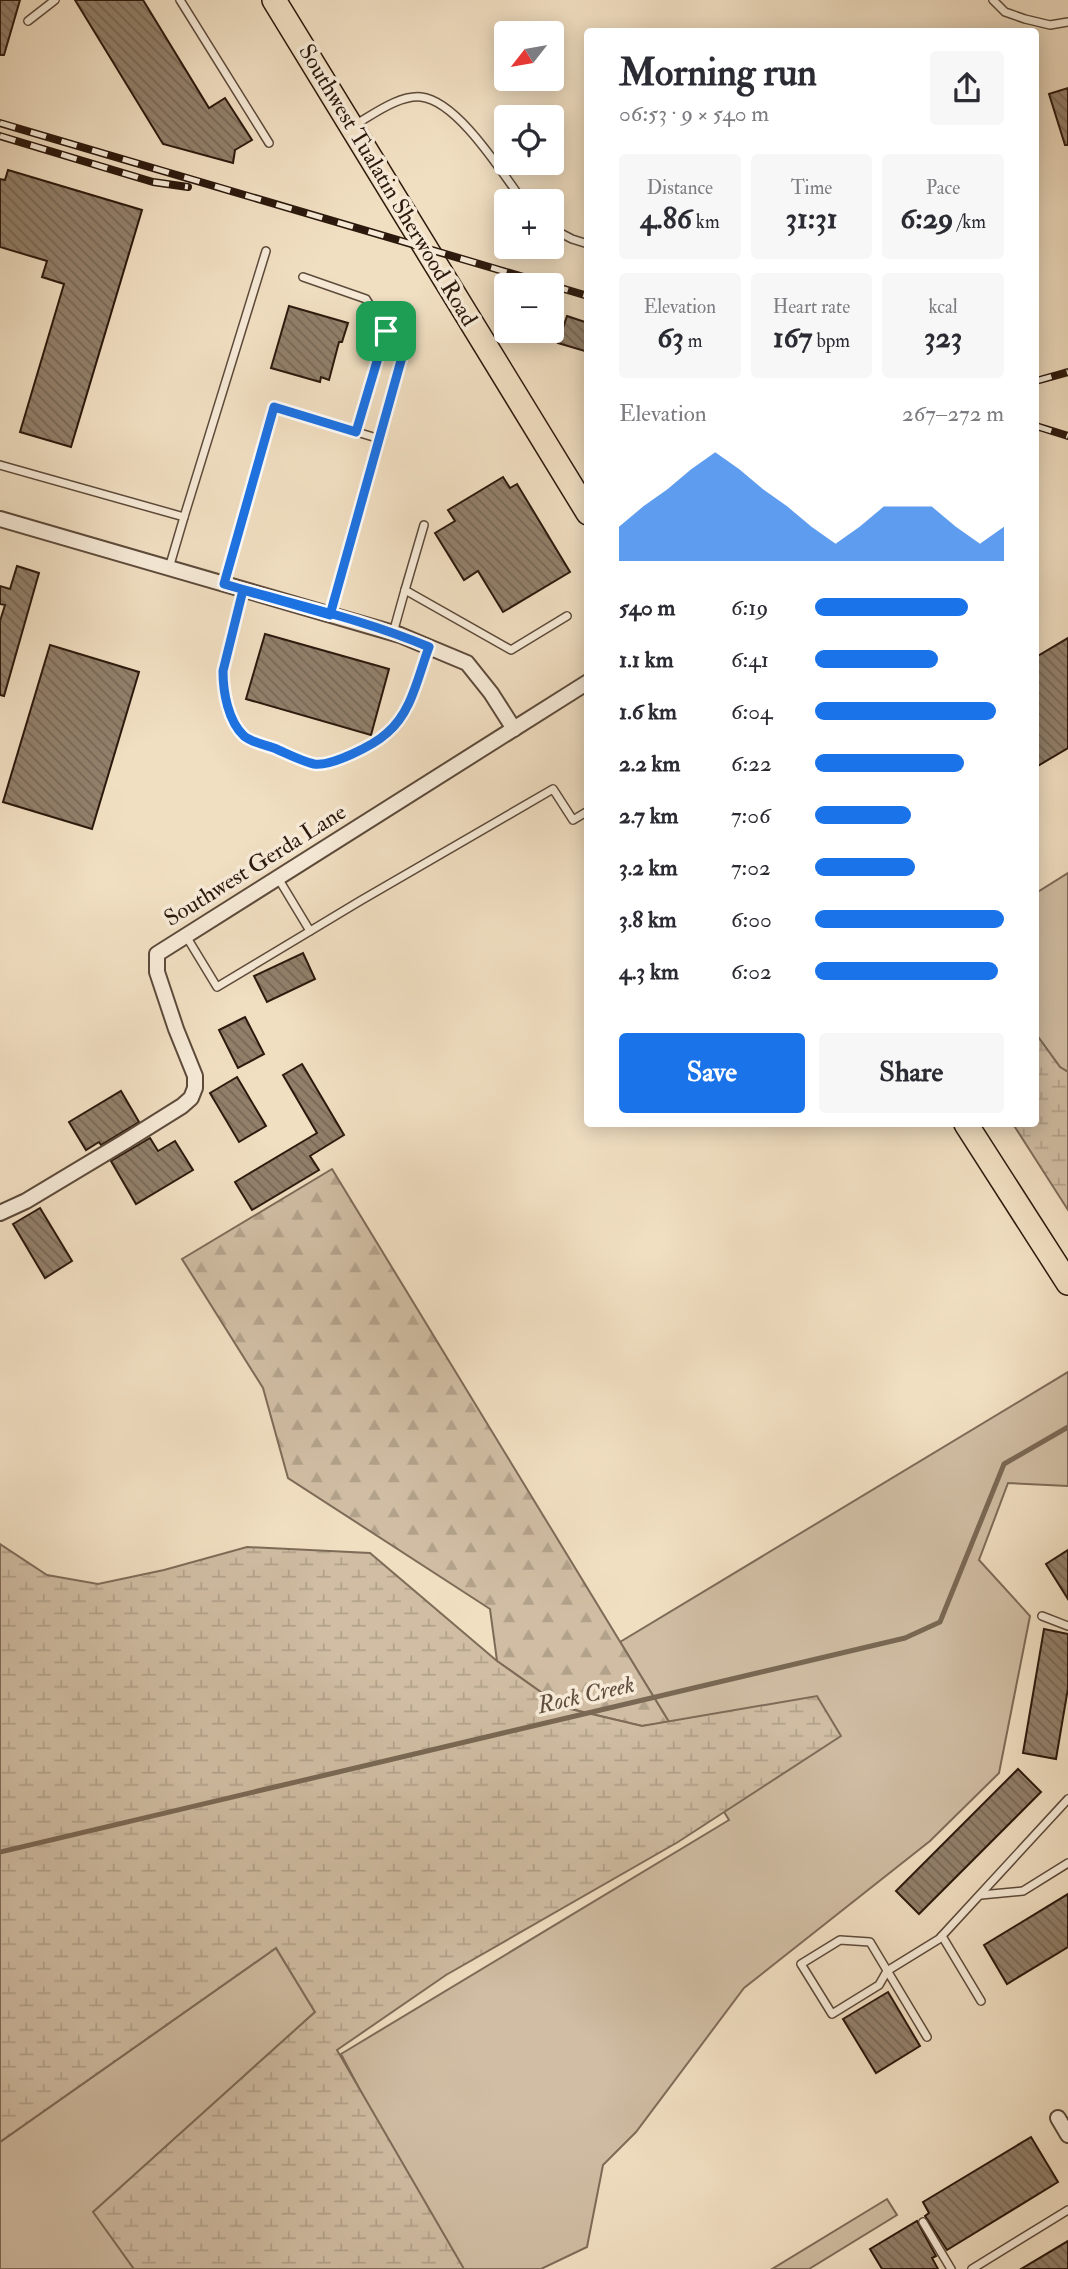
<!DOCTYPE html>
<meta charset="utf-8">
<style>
:root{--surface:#fff;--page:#f7f7f7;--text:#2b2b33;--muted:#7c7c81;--accent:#1a73e8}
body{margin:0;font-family:"IM FELL Double Pica",serif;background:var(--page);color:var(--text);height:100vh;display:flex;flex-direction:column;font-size:26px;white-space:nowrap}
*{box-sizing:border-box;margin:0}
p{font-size:23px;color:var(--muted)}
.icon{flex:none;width:38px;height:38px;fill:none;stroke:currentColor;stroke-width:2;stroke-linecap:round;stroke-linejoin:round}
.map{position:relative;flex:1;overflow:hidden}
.drawer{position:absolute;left:584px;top:28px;width:455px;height:1099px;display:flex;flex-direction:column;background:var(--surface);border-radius:7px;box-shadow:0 4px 18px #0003}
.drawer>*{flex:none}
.needle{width:46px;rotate:239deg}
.fabs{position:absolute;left:494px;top:21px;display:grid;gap:14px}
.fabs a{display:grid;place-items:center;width:70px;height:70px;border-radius:7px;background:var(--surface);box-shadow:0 4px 18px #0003;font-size:35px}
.pin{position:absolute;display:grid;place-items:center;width:60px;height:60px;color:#fff;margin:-30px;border-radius:14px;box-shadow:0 4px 10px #0006}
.round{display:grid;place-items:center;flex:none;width:74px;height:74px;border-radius:7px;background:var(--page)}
.headline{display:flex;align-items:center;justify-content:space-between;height:119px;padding:0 35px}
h1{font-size:38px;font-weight:800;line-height:52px}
.figures{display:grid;grid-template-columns:repeat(3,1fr);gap:10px;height:119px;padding:7px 35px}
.figures div{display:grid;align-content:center;border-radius:7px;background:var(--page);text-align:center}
.figures b{font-size:30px;font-weight:800}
.figures small{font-size:19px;font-weight:400}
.figures p{font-size:19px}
.chart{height:196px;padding:14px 35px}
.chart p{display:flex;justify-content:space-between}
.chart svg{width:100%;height:126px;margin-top:7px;fill:var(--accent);opacity:.7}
.primary-button{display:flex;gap:14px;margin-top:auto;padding:14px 35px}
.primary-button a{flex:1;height:80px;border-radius:7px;background:var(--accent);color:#fff;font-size:28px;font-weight:800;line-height:80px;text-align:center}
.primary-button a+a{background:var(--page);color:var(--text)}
ul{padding:0 35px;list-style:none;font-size:23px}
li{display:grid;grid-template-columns:112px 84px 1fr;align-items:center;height:52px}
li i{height:18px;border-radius:9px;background:var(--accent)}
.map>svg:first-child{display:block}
</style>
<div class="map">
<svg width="1068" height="2269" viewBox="0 0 1068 2269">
<defs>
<pattern id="forest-firs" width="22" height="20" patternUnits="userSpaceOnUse" patternTransform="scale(1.75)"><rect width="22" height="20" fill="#d0bda3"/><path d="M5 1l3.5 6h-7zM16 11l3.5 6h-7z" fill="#b3a28b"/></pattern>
<pattern id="wetland-marsh" width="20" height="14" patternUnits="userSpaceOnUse" patternTransform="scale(1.75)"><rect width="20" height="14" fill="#d0bda3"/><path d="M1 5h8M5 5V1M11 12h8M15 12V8" fill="none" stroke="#b3a28b"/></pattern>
<pattern id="building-back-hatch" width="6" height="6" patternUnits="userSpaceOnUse" patternTransform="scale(1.75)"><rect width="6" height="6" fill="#92806b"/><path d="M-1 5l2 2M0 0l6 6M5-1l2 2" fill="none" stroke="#776856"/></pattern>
</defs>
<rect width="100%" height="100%" fill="#f1dfc2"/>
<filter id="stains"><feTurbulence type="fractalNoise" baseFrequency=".00286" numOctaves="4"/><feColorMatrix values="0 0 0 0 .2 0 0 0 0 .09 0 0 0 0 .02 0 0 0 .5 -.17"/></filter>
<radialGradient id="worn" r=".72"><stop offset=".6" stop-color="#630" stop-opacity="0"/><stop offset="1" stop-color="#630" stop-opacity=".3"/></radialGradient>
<g fill="#d0bda3" stroke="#7e6b58" stroke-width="2">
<path d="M1068,873V1072L1060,1067L1036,1034V893Z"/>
<path d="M1068,1372V1486L1008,1483L979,1560L1030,1616L999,1773L930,1841L744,1988L636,2132L603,2165L587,2247L541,2269H454L341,2054L729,1820L620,1642Z"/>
<path d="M276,1948L315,2012L94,2212L134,2269H0V2142Z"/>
<path d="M887,2199L897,2215L809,2269H772Z"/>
</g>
<path fill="url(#forest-firs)" stroke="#7e6b58" stroke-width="2" d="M332,1169L669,1722L642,1726L562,1707L497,1661L490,1609L288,1478L263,1388L182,1259Z"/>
<g fill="url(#wetland-marsh)" stroke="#7e6b58" stroke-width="2">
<path d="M1036,1034L1060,1067L1068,1072V1210L1013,1124H1036Z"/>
<path d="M0,1544L47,1575L98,1584L164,1570L247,1547L370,1553L497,1661L562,1707L642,1726L817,1696L841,1736L678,1842L446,1975L337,2050L464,2269H134L93,2212L315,2012L276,1948L0,2142Z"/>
</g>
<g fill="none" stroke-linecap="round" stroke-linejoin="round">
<path stroke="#7a6854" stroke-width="5" d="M0,1852L905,1638L940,1622L1004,1464L1068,1427"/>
</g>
<g fill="url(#building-back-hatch)" stroke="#2c190d" stroke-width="2">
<path d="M0,0H20L4,55H0Z"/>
<path d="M75,0H143L209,108L225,98L252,140L235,150L233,163L163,144Z"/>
<path d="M1068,88V145H1065L1049,94Z"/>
<path d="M8,170L142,210L71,447L20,432L64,284L42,277L47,261L0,247V179L5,180Z"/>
<path d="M289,306L348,323L342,342H339L329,380L321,377L320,382L271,368Z"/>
<path d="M567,316L588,323V352L558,343Z"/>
<path d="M503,477L510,488L517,484L570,572L503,612L478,571L464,580L435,533L455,521L448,510Z"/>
<path d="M17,566L39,573L4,696L0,695V621L5,605L0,604V586L10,589Z"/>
<path d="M265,634L389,669L371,735L246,699Z"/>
<path d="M1068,638V748L1036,767V657Z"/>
<path d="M50,645L139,672L92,829L3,802Z"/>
<path d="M303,953L315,979L267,1002L254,976Z"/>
<path d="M245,1017L264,1054L238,1068L219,1030Z"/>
<path d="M302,1064L344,1135L310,1156L319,1170L252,1210L235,1182L317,1133L283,1075Z"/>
<path d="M237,1077L266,1126L239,1142L210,1093Z"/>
<path d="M121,1091L139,1122L101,1145L99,1142L86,1150L69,1122Z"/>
<path d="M150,1138L158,1151L175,1141L193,1170L136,1204L111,1161Z"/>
<path d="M40,1208L72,1261L45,1278L13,1224Z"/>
<path d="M1068,1550V1599L1046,1564Z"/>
<path d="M1044,1629L1068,1634V1688L1056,1759L1023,1753Z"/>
<path d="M1018,1769L1041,1792L919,1914L896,1891Z"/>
<path d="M1068,1894V1947L1007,1984L984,1945Z"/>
<path d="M888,1992L920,2046L876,2073L843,2019Z"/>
<path d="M1031,2137L1058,2182L947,2250L925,2216L929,2213L923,2202Z"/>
<path d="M917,2221L936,2256L932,2258L938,2269H882L870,2249Z"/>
<path d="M1068,2241V2269H1021Z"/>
</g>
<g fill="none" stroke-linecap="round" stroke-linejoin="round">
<g stroke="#5d4a3a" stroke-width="10">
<g id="service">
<path d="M180,0L269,143"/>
<path d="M993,0L1005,12L1025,19L1050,25L1068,22"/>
<path d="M28,21L55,0"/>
<path d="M356,124C374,114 399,95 421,97C458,101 502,173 523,201"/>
<path d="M551,228L572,239L588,244"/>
<path d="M303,277L366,299L402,357L330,615"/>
<path d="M356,432L386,331"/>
<path d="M0,465L184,517L266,251"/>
<path d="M169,568L184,517"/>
<path d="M224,584L274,407L380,439"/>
<path d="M243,590L223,671C223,692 228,721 244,736C251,742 265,745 274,748C286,753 301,761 314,764C331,767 374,745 387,733C412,712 418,676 429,647"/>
<path d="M405,590L424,525"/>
<path d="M393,633L405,590L511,650L567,616"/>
<path d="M278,878L310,931"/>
<path d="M186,936L217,987L360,901L553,789L573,820L588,811"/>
<path d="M1042,1616L1068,1626"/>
<path d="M981,1895L1023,1891L1068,1863"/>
<path d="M942,1936L981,2001"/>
<path d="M927,2037L870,1942L840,1940L801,1964L832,2014L879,1985L887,1971L939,1939L1068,1799"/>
<path d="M923,2222L951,2269"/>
<path d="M972,2269L1068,2210"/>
</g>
</g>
<g stroke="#5d4a3a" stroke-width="18">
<g id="minor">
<path d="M0,519L400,635L467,663L491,693L514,729"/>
<path d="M0,1213L26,1201L126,1141L182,1106L191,1098L195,1088V1076L176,1029L157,972V954L588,682"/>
<path d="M1058,2118L1068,2135"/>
</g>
</g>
<g stroke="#2c190d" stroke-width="26">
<g id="trunk">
<path d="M274,0L588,513"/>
<path d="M966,1124L1068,1283"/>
</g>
</g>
<use href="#service" stroke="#f6ead7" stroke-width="7"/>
<use href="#minor" stroke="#f6ead7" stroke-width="14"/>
<use href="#trunk" stroke="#f1dfc2" stroke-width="23"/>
<g stroke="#2c190d" stroke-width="8">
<g id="rail">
<path d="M0,123L588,296"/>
<path d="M0,136L153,182L188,187"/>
<path d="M1036,381L1068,372"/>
<path d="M1036,426L1068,436"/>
</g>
</g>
<use href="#rail" stroke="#f6ead7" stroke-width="5" stroke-dasharray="16" stroke-linecap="butt"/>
</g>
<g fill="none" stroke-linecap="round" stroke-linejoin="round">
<g stroke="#fff" stroke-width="14">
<path id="route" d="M386,331L402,357L330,615L243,590L223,671C223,692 228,721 244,736C251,742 265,745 274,748C286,753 301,761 314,764C331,767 374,745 387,733C412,712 418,676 429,647C363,619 292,604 224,584L274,407L356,432L386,331"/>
</g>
<use href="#route" stroke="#1a73e8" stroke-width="9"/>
</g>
<g text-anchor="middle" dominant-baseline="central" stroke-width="7" stroke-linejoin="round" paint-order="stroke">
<g font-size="23" fill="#2c190d" stroke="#f6ead7">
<text transform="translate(388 185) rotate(59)">Southwest Tualatin Sherwood Road</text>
<text transform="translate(255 865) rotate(-32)">Southwest Gerda Lane</text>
</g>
<g font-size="24" font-style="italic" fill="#604d3d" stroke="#f6ead7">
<text transform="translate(586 1695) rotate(-13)">Rock Creek</text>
</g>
</g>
<rect width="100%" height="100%" filter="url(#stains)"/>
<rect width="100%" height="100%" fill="url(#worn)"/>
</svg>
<div class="fabs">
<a><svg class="needle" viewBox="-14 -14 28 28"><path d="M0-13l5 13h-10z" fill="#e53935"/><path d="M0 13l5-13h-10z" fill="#7c7c81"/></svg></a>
<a><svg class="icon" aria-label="locate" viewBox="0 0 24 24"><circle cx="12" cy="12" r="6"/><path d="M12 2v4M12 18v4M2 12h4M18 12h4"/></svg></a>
<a>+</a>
<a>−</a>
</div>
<div class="pin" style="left:386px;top:331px;background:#1e9e55"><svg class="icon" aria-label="arrive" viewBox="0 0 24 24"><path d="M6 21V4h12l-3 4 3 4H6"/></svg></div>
<section class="drawer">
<div class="headline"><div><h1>Morning run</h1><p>06:53 · 9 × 540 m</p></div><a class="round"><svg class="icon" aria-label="share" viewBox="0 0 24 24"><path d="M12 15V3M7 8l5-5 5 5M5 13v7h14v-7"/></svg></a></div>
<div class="figures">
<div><p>Distance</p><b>4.86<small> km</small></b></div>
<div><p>Time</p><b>31:31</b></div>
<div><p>Pace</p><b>6:29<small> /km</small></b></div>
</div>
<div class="figures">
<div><p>Elevation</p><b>63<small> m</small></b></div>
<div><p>Heart rate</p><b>167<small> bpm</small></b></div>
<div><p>kcal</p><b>323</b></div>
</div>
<div class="chart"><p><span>Elevation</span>267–272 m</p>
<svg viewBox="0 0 160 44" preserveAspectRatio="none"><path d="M0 44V32L10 25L20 19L30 12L40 6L50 12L60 19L70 25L80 32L90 38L100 32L110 25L120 25L130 25L140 32L150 38L160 32V44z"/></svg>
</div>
<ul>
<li><b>540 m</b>6:19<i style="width:81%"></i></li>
<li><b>1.1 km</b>6:41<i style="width:65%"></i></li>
<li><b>1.6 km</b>6:04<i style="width:96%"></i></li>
<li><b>2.2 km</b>6:22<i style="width:79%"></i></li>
<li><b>2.7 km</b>7:06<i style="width:51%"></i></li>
<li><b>3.2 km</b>7:02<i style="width:53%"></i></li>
<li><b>3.8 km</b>6:00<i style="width:100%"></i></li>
<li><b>4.3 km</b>6:02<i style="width:97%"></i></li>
</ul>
<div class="primary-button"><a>Save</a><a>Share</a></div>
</section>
</div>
